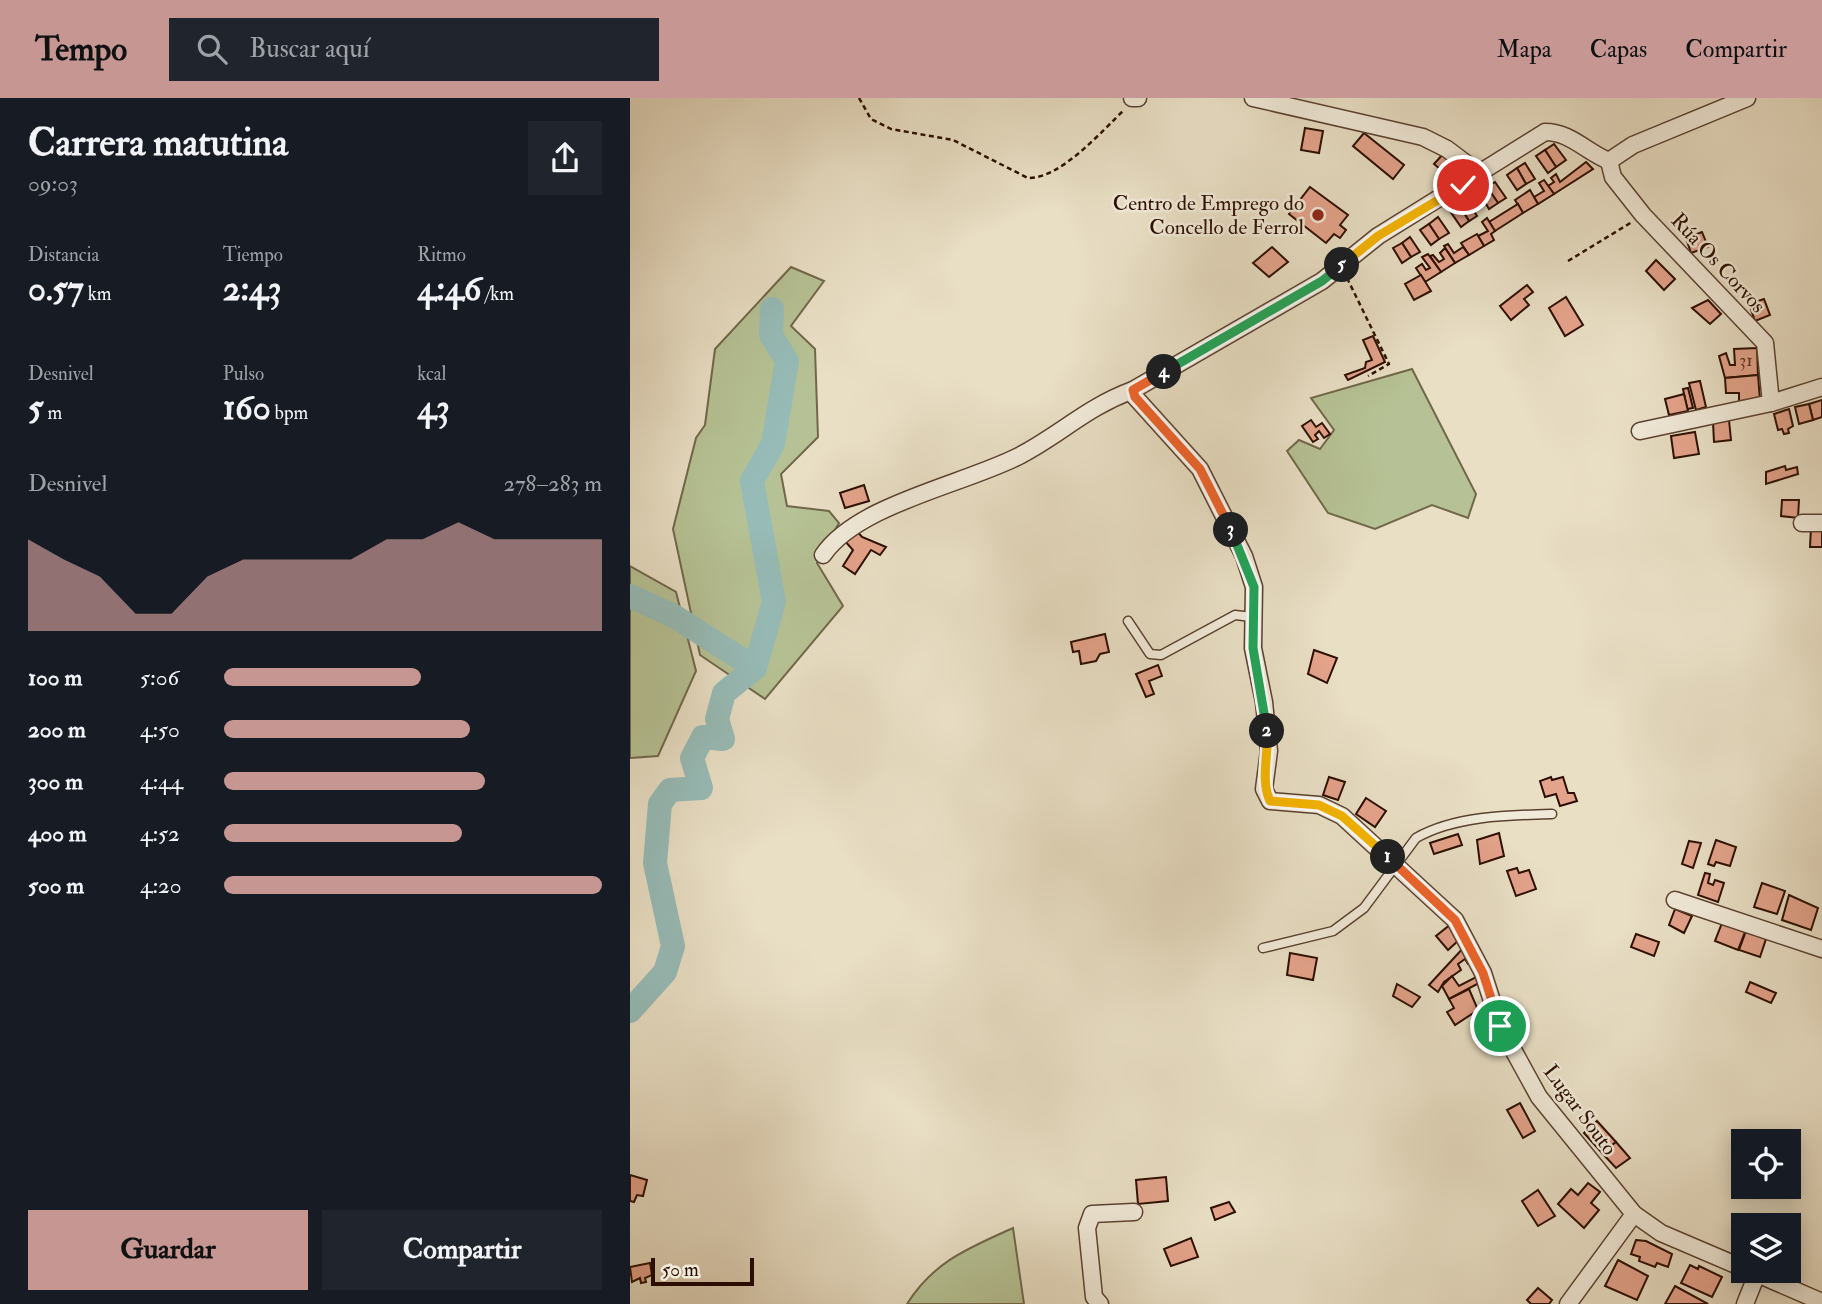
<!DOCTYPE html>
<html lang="es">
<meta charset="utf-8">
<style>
:root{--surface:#171b24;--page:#20242c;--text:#f1f3f6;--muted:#9ea1a6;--accent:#c59692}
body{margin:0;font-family:"IM FELL Double Pica",serif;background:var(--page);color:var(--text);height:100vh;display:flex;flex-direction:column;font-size:26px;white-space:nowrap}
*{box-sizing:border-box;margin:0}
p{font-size:23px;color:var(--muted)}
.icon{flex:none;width:38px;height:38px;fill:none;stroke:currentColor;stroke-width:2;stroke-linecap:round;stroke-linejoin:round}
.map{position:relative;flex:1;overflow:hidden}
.drawer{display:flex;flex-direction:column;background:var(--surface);width:630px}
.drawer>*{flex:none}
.controls{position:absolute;left:1101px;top:1031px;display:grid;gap:14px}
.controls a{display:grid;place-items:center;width:70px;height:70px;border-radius:0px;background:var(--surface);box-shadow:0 4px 18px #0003;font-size:35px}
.scale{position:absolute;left:21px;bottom:18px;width:103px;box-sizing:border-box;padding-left:7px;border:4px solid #2c0e00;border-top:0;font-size:19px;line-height:24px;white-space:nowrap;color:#2c0e00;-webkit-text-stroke:5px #f1ead9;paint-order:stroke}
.pin{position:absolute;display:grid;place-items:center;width:60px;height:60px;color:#fff;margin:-30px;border:4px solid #fff;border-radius:50%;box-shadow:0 2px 7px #0007}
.km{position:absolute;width:35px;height:35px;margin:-18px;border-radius:50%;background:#222;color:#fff;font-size:19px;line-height:35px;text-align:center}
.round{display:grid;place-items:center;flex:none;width:74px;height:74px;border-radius:0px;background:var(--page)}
.headline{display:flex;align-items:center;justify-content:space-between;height:119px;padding:0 28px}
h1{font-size:38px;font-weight:800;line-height:52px}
.figures{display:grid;grid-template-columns:repeat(3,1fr);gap:10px;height:119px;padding:7px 28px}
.figures div{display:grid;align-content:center}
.figures b{font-size:35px;font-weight:800}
.figures small{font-size:19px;font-weight:400}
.figures p{font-size:19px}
.chart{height:196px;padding:14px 28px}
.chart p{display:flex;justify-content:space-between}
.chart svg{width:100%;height:126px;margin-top:7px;fill:var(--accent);opacity:.7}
.cta{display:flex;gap:14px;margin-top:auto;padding:14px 28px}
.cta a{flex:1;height:80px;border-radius:0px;background:var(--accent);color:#111;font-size:28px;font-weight:800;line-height:80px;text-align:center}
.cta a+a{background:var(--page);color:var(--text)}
ul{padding:0 28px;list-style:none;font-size:23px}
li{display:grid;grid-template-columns:112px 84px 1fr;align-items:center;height:52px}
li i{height:18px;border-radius:9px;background:var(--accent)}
header{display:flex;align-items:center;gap:42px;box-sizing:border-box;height:98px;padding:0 35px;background:var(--accent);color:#111}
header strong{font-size:33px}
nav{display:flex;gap:38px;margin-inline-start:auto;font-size:24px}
.search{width:490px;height:63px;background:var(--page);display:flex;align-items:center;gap:18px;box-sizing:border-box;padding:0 24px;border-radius:0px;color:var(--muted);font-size:26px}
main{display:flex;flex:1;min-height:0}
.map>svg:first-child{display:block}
</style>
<header>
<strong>Tempo</strong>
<div class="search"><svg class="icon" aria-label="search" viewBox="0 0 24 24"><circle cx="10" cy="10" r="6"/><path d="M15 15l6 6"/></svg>Buscar aquí</div>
<nav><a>Mapa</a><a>Capas</a><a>Compartir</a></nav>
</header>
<main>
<section class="drawer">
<div class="headline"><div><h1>Carrera matutina</h1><p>09:03</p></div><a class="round"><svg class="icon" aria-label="share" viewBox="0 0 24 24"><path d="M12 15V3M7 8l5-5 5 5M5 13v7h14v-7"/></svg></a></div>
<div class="figures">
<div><p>Distancia</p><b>0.57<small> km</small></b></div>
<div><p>Tiempo</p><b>2:43</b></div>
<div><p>Ritmo</p><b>4:46<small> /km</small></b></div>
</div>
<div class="figures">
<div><p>Desnivel</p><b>5<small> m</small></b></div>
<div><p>Pulso</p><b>160<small> bpm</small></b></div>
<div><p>kcal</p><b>43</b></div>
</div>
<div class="chart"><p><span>Desnivel</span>278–283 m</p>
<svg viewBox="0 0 160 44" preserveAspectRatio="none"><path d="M0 44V12L10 19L20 25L30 38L40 38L50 25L60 19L70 19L80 19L90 19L100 12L110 12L120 6L130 12L140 12L150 12L160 12V44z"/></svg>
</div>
<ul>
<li><b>100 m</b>5:06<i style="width:52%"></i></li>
<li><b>200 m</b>4:50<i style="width:65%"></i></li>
<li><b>300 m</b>4:44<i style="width:69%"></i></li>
<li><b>400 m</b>4:52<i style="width:63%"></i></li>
<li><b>500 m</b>4:20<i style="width:100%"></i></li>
</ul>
<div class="cta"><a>Guardar</a><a>Compartir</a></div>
</section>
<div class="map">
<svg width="1192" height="1206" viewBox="0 0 1192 1206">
<rect width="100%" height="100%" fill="#e9dfc5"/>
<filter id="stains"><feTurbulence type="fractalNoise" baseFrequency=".00286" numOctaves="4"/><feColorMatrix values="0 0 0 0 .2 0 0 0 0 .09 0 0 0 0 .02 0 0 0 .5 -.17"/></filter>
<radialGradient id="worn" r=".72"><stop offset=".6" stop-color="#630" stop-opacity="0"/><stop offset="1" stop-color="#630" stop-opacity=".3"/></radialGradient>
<g fill="#b6c295" stroke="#71684a" stroke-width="2">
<path d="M161,169L194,183L161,228L185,251L188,339L151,376L157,408L199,413L209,425L187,465L213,508L135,601L70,557L43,431L66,340L75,327L85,251Z"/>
<path d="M782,271L846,396L838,420L802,407L745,431L698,415L657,353L669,342L690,351L704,332L681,300Z"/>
<path d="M0,468L46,494L66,573L28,658L0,660Z"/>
<path d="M383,1130L394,1206H277C304,1163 339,1150 383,1130Z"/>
</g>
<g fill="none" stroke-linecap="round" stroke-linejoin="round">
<g stroke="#97bcb8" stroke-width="24">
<path d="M0,498L44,518L125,570"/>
<path d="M0,913L35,874L43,848L25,765L30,706L40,692L71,690L62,660L73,639L93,641L87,621L94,595L125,570L144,504L122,383L143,346L157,263L141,237L142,211"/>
</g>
</g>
<g fill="#e4a38b" stroke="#2c0e00" stroke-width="2">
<path d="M675,30L693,33L689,55L671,52Z"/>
<path d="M734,35L774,67L763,81L723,48Z"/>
<path d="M924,46L936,62L926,69L915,52Z"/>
<path d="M915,52L926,69L918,75L906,58Z"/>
<path d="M814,55L831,70L822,81L804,66Z"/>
<path d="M956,64L963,71L924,96L918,88L924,84L921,80L926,76L930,84Z"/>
<path d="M895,65L905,81L896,86L887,70Z"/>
<path d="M887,70L896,86L887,92L877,77Z"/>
<path d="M914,82L924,96L908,106L904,99L914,93L909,85Z"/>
<path d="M865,84L876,100L868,105L857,89Z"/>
<path d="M680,89L718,117L710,127L716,132L710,140L704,136L696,145L659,116Z"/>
<path d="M857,89L868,105L859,111L849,94Z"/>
<path d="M900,92L908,106L893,115L885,102Z"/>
<path d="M837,102L847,118L839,123L829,107Z"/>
<path d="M888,106L893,115L865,133L859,124Z"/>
<path d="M829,107L839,123L831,129L820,113Z"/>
<path d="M808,119L819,135L809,141L799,126Z"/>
<path d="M857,120L865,133L861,136L864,142L854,148L848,138L858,133L852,124Z"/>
<path d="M799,126L809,141L801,147L790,132Z"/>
<path d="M1072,134L1078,149L1061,155L1056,140Z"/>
<path d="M847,136L854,148L839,157L831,145Z"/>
<path d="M780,139L790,154L781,159L772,145Z"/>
<path d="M772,145L781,159L772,165L763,150Z"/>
<path d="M818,146L824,155L833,149L839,157L825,165L814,148Z"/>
<path d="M642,149L658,164L639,179L623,165Z"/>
<path d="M815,150L825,165L811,174L800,158L803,157L809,164L814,161L810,155Z"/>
<path d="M798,156L811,174L795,184L786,170L792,166L796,172L800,170L792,159Z"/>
<path d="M1026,162L1045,181L1034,192L1016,173Z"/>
<path d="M791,177L801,193L784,202L775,186Z"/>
<path d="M897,187L903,194L894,201L899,207L881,222L870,208Z"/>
<path d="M936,199L953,227L935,238L919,210Z"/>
<path d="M1134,201L1140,217L1125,223L1119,206Z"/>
<path d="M1078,202L1091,216L1080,226L1062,210Z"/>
<path d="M743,238L755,264L718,282L715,277L735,270L736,264L742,262L733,242Z"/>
<path d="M1127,250L1128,277L1095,280L1089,258L1096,255L1100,267H1105L1104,251Z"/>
<path d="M1128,277L1130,302L1109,303V295H1096L1095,280Z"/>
<path d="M1070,283L1076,309L1066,312L1059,285Z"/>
<path d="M1058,290L1063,310L1057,311L1053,291Z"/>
<path d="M1054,296L1058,313L1039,317L1035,301Z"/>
<path d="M1192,302V319L1183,322L1179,306Z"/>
<path d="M1179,306L1183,322L1169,326L1165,309Z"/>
<path d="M1159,311L1163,328L1158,331L1159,335L1154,336L1152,331L1148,332L1144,316Z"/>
<path d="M681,322L686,329L692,325L700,336L694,340L689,333L685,337L688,341L683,344L672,328Z"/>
<path d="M1099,322L1101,342L1084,344L1083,324Z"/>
<path d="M1065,334L1069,356L1044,360L1041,338Z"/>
<path d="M1155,368L1156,372L1167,369L1168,376L1136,386V374Z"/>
<path d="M234,387L239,403L215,410L210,395Z"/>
<path d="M1152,402H1169L1168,420L1151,418Z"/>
<path d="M1181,430L1192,431V449H1180Z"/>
<path d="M226,432L232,439L256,449L250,457L241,452L225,476L213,468L223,452L214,442Z"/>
<path d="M475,536L479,554L470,556L466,563L451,566L449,553L443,554L441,544Z"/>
<path d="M684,552L707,560L697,585L678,576Z"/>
<path d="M528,567L532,578L519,583L524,596L516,599L506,576Z"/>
<path d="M699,679L715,684L708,702L693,697Z"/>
<path d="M921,679L922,682L933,679L938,695H944L947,703L930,708L926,696L915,699L910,683Z"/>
<path d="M736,700L756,713L745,729L726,716Z"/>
<path d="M869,735L874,758L850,766L847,742Z"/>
<path d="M828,736L832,747L804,756L800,745Z"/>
<path d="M1086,742L1106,749L1100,768L1086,764L1084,768L1078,766Z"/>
<path d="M1059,743L1071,745L1063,770L1052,766Z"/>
<path d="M887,770L889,775L899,772L906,791L886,798L877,773Z"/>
<path d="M1075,775L1080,776L1078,785L1083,787L1085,782L1094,785L1088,804L1068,797Z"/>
<path d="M1132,785L1155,793L1147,816L1124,809Z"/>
<path d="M1159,797L1188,810L1181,832L1152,822Z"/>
<path d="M1045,811L1062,818L1054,835L1039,827Z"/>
<path d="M1092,825L1115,834L1108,852L1085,843Z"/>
<path d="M821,826L830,841L818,852L806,838Z"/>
<path d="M1116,833L1136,841L1130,859L1109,852Z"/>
<path d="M1006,836L1029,844L1024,858L1001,849Z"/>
<path d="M835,848L843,865L838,866L835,861L828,866L831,872L814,884L808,894L799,887Z"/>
<path d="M660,855L687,860L683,882L657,877Z"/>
<path d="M822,878L829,888L848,878L851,884L819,901L812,888Z"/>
<path d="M1120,884L1146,895L1141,905L1116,894Z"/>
<path d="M767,886L790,899L782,909L763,898Z"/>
<path d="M839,891L848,912L825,927L817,914L824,910L819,901Z"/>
<path d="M890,1005L905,1033L893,1040L877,1012Z"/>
<path d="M967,1023L986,1044L972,1055L954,1035Z"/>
<path d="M986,1044L1000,1060L986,1070L972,1055Z"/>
<path d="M0,1077L17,1082L13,1098L7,1097L4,1104L0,1103Z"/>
<path d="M536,1079L538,1103L508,1106L506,1082Z"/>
<path d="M958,1085L970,1094L961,1105L969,1112L954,1130L928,1106L941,1091L948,1097Z"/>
<path d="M908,1092L925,1118L908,1128L892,1103Z"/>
<path d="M599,1104L605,1114L585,1122L581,1110Z"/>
<path d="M561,1140L568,1159L541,1168L534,1151Z"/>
<path d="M1006,1142L1016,1143L1042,1156L1038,1169L1027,1165L1025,1169L1009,1163L1010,1159L1001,1156Z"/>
<path d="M988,1162L1018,1178L1007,1202L975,1188Z"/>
<path d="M20,1165L22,1177L15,1180L16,1184L11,1185L10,1180L2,1184L0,1169Z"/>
<path d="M1060,1167L1068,1171L1069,1168L1092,1179L1082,1199L1051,1185Z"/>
<path d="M1045,1188L1078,1206H1035Z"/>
<path d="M908,1190L922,1202L919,1206H901L897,1202Z"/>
</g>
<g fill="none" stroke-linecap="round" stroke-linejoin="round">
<g stroke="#5b4231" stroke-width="11">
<g id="lane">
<path d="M498,523L520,556L531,557L605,517L622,519"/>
<path d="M633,850L703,833L734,810L786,740C824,718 878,717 922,716"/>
</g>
</g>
<g stroke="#5b4231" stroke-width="19">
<g id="street">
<path d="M502,0H508"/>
<path d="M623,0L793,39L817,51L850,76"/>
<path d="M979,63L983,79L1013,117L1135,245L1141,305"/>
<path d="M503,292L505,299L570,371L614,458L624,489L623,550L634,604L639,653L634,691L640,703L689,707L712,718L825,822L853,875L870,928L909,999L1004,1116L1031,1135L1113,1170"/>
<path d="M1010,333L1141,305L1192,289"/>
<path d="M1172,425H1192"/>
<path d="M193,457C227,407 331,387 387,359C430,337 455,310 503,292L692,183L748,138L915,34C941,34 956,54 979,63L1003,47L1117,0"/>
<path d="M1045,802L1192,851"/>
<path d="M1118,1172L1192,1204"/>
<path d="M470,1206L464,1199L457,1130L462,1116L504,1114"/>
<path d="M938,1206L1004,1116"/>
<path d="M1115,1206L1127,1176"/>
</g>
</g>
<g stroke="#2c0e00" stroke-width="2.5" stroke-dasharray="5 3.5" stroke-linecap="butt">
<path d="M229,0L241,21L261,31L323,42L398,80C430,81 471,34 494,12"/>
<path d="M938,163L1002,124"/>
<path d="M717,180L759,266L738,278"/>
</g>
<use href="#lane" stroke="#f1ead9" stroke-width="8"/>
<use href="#street" stroke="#f1ead9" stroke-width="16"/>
</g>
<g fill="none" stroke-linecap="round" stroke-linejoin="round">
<g stroke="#fff" stroke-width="14">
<path id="split-1" d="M758,759L825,822L853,875L870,928"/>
</g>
<g stroke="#fff" stroke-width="14">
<path id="split-2" d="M637,633C639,656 630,682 640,703L689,707L712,718L758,759"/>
</g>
<g stroke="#fff" stroke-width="14">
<path id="split-3" d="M601,432L624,489L623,550L637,633"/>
</g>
<g stroke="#fff" stroke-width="14">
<path id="split-4" d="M534,274L503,292L505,299L570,371L601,432"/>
</g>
<g stroke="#fff" stroke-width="14">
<path id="split-5" d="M534,274L692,183L712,167"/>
</g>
<g stroke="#fff" stroke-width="14">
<path id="split-6" d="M712,167L748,138L833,87"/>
</g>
<use href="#split-1" stroke="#f0652b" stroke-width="9"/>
<use href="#split-2" stroke="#f5b400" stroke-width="9"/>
<use href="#split-3" stroke="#22a559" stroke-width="9"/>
<use href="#split-4" stroke="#f0652b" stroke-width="9"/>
<use href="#split-5" stroke="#22a559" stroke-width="9"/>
<use href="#split-6" stroke="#f5b400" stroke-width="9"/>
</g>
<circle fill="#8f2418" stroke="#f1ead9" stroke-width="2.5" cx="688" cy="117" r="7"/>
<g text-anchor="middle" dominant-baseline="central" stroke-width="5" stroke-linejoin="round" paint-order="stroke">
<g font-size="18" fill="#5a3323">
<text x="1116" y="262">31</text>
</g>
<g font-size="21" fill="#2c0e00" stroke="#f1ead9" text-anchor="end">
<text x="674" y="105">Centro de Emprego do<tspan x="674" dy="24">Concello de Ferrol</tspan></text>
</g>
<g font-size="21" fill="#2c0e00" stroke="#f1ead9">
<text transform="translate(1088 165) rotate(47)">Rúa Os Corvos</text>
<text transform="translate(950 1012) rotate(53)">Lugar Souto</text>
</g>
</g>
<rect width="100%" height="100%" filter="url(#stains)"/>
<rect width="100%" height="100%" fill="url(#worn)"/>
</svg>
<div class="controls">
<a><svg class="icon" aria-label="locate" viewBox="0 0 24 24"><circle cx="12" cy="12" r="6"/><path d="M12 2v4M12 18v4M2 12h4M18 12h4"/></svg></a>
<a><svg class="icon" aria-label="layers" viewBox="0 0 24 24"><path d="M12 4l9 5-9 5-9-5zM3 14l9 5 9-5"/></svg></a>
</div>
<div class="scale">50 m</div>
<div class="pin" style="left:870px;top:928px;background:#1e9e55"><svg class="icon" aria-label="arrive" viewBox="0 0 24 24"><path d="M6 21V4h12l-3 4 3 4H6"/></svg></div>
<div class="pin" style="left:833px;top:87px;background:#d93025"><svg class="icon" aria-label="check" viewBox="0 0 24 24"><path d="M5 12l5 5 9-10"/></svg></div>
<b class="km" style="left:758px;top:759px">1</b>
<b class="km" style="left:637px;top:633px">2</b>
<b class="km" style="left:601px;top:432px">3</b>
<b class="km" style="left:534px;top:274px">4</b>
<b class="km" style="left:712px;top:167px">5</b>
</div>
</main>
